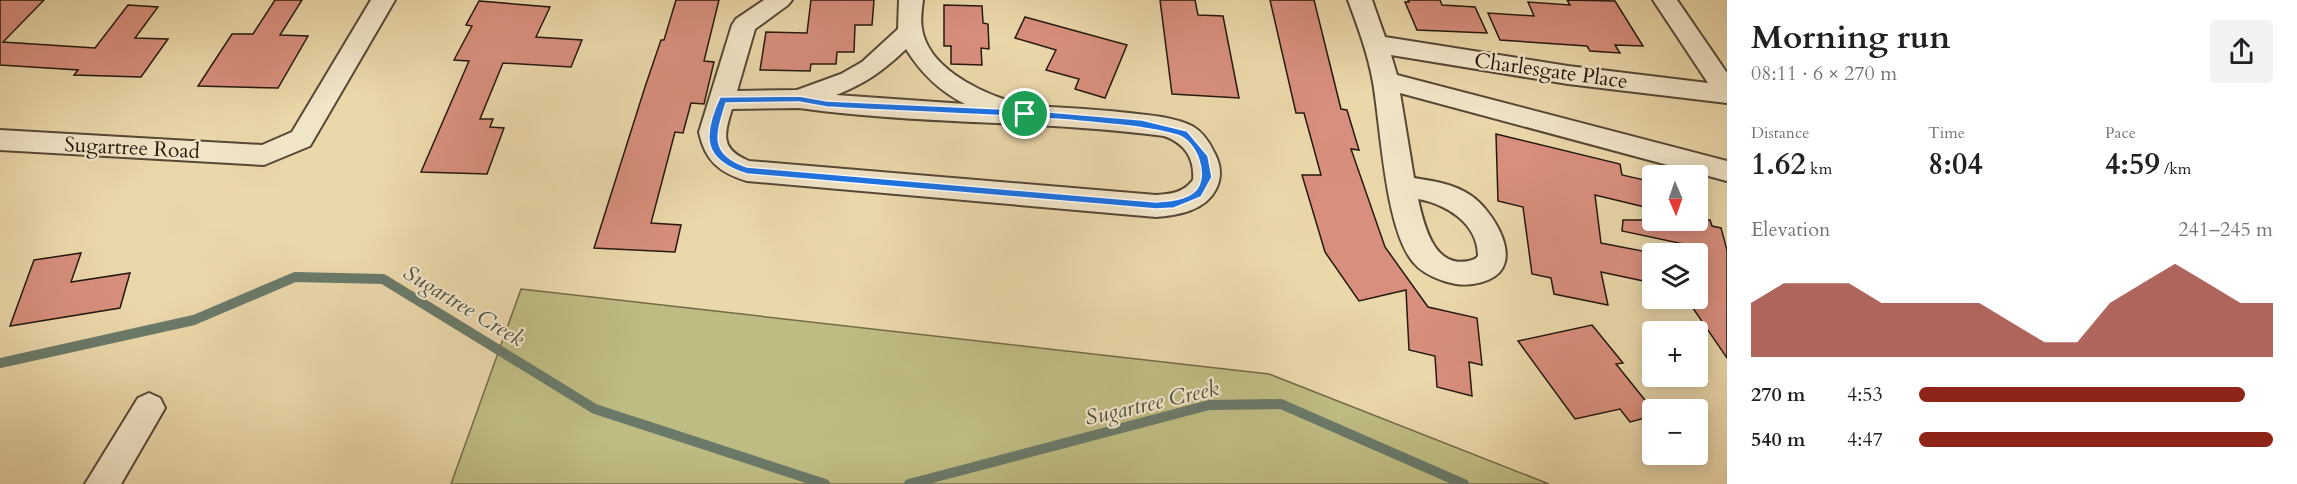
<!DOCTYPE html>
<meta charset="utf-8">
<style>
:root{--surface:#fff;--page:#f2f2f2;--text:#202124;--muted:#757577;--accent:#8f2418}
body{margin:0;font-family:Cardo,serif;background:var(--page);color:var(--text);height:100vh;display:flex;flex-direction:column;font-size:22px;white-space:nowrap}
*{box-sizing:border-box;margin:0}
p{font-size:20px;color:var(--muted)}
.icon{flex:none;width:33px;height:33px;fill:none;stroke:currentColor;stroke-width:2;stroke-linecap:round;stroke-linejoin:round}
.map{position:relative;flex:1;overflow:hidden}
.drawer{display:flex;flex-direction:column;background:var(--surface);width:570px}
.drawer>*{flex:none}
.needle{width:39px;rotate:178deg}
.buttons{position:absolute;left:1642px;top:165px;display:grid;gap:12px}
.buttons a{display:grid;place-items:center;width:66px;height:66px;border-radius:6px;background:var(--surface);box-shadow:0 3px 15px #0003;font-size:30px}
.pin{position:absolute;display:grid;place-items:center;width:51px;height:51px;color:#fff;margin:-26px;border:3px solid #fff;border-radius:50%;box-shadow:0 2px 6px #0007}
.round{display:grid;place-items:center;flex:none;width:63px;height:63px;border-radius:6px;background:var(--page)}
.summary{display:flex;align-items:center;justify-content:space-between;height:102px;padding:0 24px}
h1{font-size:33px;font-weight:600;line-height:45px}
.figures{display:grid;grid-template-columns:repeat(3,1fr);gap:9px;height:102px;padding:6px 24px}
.figures div{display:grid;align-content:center}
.figures b{font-size:30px;font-weight:600}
.figures small{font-size:16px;font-weight:400}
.figures p{font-size:16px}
.chart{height:168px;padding:12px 24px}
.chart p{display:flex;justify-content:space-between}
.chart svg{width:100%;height:108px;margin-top:6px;fill:var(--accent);opacity:.7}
ul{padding:0 24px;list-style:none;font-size:20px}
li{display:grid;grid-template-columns:96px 72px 1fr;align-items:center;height:45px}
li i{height:15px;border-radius:8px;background:var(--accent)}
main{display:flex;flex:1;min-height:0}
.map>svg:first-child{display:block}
</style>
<main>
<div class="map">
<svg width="1727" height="484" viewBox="0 0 1727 484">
<rect width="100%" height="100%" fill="#ead7aa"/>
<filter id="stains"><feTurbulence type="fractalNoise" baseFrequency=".00333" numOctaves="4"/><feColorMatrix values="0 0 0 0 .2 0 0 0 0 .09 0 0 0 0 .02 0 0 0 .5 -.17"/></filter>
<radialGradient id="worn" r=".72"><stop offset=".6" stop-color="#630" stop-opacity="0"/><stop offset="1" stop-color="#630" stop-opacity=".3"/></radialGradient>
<path fill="#bfbc83" stroke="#726a48" stroke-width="1.5" d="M521,289L1269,374L1549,484H451Z"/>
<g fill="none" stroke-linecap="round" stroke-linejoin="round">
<g stroke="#6a7a69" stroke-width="10">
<path d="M0,363L194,320L295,277L383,279L595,409L825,484"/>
<path d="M909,484L1209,405L1281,404L1464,484"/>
</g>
</g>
<g fill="#d88f7d" stroke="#25190e" stroke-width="1.5">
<path d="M0,0H44L3,42L95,48L128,5L158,7L135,38L168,39L141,77L74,75L78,70L0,65Z"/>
<path d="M275,0H302L280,35L308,36L278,88L198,86L232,34H253Z"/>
<path d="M676,0H719L704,61L714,62L704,104L691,103L683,133L675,132L651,223L681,225L675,252L594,248L645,87L661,40H664Z"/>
<path d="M811,0H874L872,25H855L854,52H837L836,64H811L810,71L760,70L766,32L807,33Z"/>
<path d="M1160,0H1195L1198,15L1223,16L1239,98L1172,94Z"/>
<path d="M1270,0H1314L1341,109L1347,110L1359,150L1351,149L1385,247L1428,307L1477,318L1482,365L1469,362L1472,396L1437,387L1435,356L1409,350L1406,290L1359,301L1325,252L1302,175H1321L1304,113H1296Z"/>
<path d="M1408,0H1440L1442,5L1475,7L1487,33L1417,30L1405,2H1409Z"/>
<path d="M1567,0L1615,1L1643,46L1615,45L1620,53L1590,51L1587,46L1500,40L1488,13L1534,16L1528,2L1570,5Z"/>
<path d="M479,1L550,7L536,37L582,40L571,67L503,63L480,119H493L490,127L504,128L487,174L421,172L469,61L454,60L472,26L466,25Z"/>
<path d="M944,5L982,6L983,23L988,24L989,49L981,48L982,65L951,64V46H944Z"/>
<path d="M1025,17L1127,45L1105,98L1075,89L1079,79L1046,70L1056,50L1015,38Z"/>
<path d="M1496,134L1620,164L1622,175L1653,182V209L1595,195L1601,243L1653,253V283L1601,272L1608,305L1554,294L1551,278L1532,274L1523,207L1498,201Z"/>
<path d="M1623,220H1710L1712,226L1721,228L1727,250V358L1686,298H1698V247L1622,231Z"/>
<path d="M81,253L71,282L130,273L120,308L10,326L34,260Z"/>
<path d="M1592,325L1623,363L1616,364L1653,410V416L1630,422L1620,409L1575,419L1518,341Z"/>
</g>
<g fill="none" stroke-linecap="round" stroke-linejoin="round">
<g stroke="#564835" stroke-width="4">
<g id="minor">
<path d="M371,0H395L310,146L264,165L0,150V130L262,145L292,132Z"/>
<path d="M764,0H792L788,5L755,29L737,91L797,90L841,74L862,62L898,29L899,0H923C922,9 920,19 922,29C928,66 974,89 1006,100L1009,105C1052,107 1095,109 1138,114C1156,116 1176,118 1192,126C1203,132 1210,143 1215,154C1221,166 1222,177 1216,189C1205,211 1178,215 1156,217L747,181C720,173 705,161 699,132L732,25L736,19ZM906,49C921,73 939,91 965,104L836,95C866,83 883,71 906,49ZM799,108C920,125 1043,120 1164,136C1185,143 1195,159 1193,180C1183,193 1171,194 1156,195L749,161C720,149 724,135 732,109Z"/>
<path d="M1348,0H1372L1385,37L1568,66L1708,83L1653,0H1677L1727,73V103L1568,84L1391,55L1397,75L1727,161V181L1400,93L1414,178C1433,181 1454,184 1470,195C1493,210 1527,264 1488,280C1473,286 1459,286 1444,281C1432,277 1421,272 1413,262C1385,228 1381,128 1373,82C1368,54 1358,27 1348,0ZM1418,199C1446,204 1478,223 1478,256L1475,259C1435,274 1424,226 1418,199Z"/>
<path d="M149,393L160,398L165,408L121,484H85L138,398Z"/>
</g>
</g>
<use href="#minor" fill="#f1e5c8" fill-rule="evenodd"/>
</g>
<path fill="#1a73e8" stroke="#fff" stroke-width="1.5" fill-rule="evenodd" d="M799,96L827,101L1025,110L1142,120L1187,131L1208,156L1212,177L1201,197L1174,208L1156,209L747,174C702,160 702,136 720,97ZM799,102L827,107C907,112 988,114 1069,120C1105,124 1142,125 1177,135C1196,140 1210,176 1195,191C1186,200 1168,201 1156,202L747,167C709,154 716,135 726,103Z"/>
<g text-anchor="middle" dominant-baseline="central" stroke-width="4.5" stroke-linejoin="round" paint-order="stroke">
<g font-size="21" fill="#25190e" stroke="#f1e5c8">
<text transform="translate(1551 71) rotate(8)">Charlesgate Place</text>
<text transform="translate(132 148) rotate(3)">Sugartree Road</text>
</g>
<g font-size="22" font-style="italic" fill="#4d5143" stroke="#f1e5c8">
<text transform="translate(464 306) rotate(31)">Sugartree Creek</text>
<text transform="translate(1152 403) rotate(-13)">Sugartree Creek</text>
</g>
</g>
<rect width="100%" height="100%" filter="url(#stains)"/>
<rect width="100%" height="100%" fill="url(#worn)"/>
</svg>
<div class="buttons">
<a><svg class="needle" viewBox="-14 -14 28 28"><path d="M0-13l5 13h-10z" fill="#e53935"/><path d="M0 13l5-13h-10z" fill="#757577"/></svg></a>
<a><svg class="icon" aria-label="layers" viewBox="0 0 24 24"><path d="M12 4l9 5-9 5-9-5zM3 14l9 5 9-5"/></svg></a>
<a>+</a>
<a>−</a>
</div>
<div class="pin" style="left:1025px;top:114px;background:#1e9e55"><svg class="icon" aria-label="arrive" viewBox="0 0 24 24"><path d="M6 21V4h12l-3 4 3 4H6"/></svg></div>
</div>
<section class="drawer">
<div class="summary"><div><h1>Morning run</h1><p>08:11 · 6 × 270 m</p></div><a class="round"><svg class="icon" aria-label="share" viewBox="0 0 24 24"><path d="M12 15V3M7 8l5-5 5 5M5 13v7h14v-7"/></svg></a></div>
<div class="figures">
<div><p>Distance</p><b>1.62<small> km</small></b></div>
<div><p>Time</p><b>8:04</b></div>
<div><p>Pace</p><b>4:59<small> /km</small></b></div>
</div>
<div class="chart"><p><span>Elevation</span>241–245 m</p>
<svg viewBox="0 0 160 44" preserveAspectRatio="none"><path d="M0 44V22L10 14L20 14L30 14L40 22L50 22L60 22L70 22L80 30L90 38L100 38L110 22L120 14L130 6L140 14L150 22L160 22V44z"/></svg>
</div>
<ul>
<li><b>270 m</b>4:53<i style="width:92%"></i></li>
<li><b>540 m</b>4:47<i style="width:100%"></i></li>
</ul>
</section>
</main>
